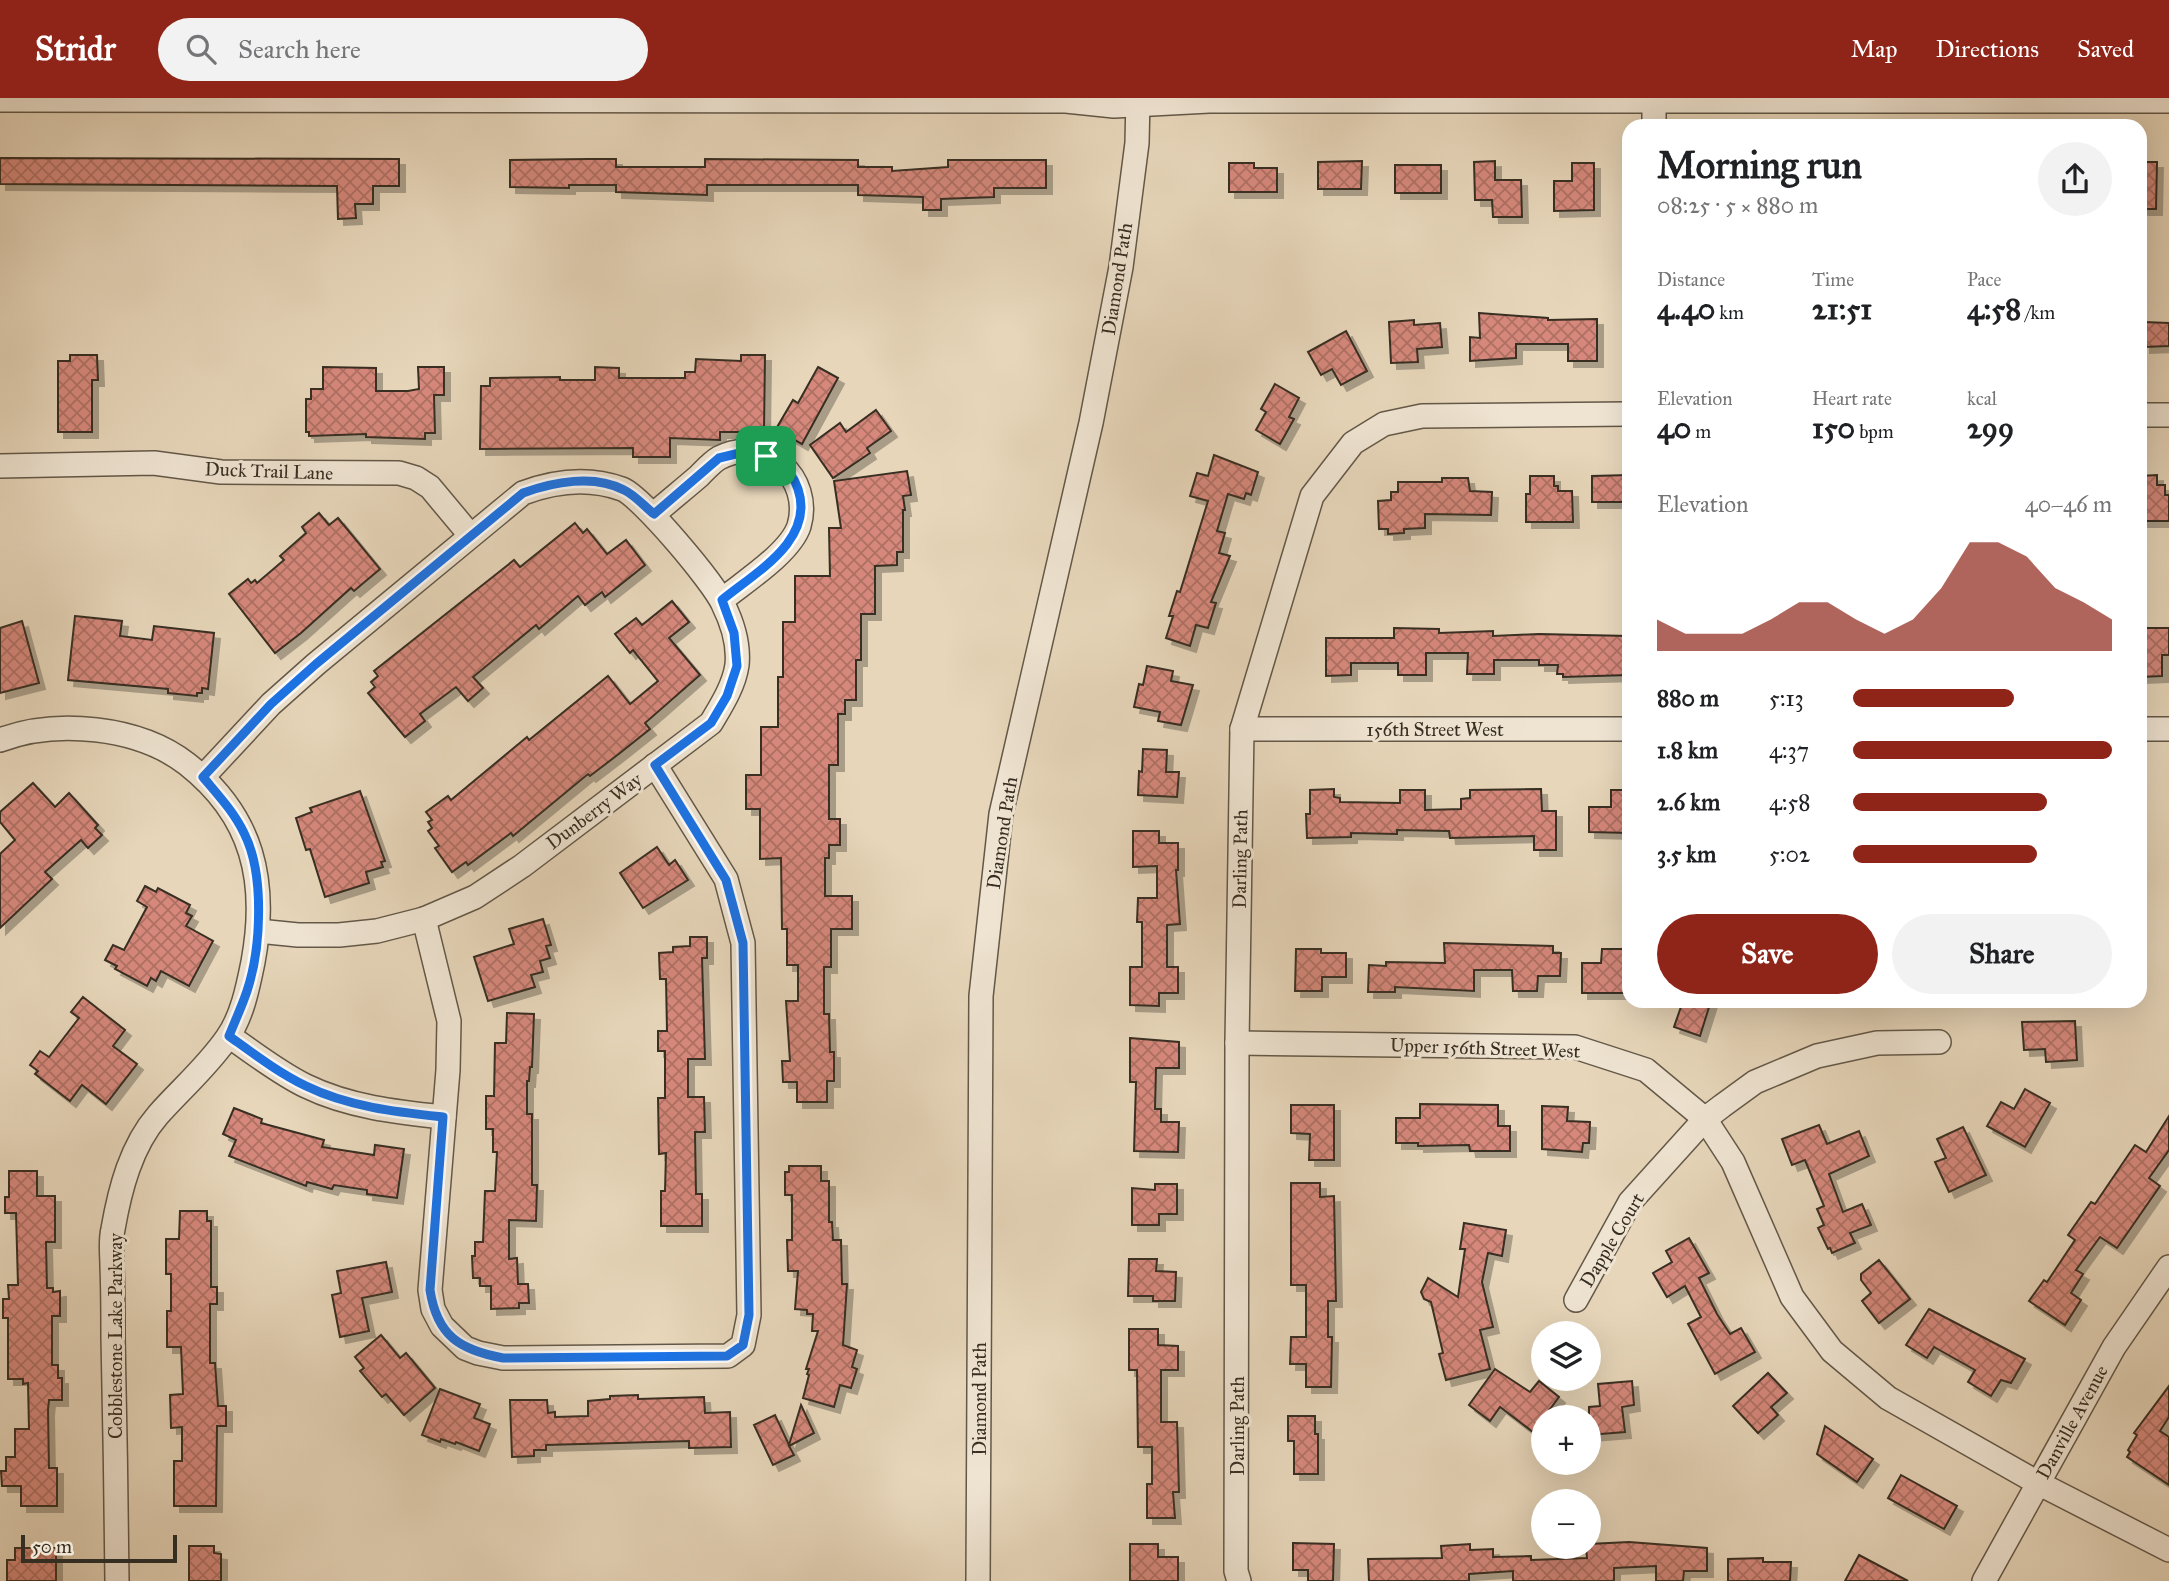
<!DOCTYPE html>
<meta charset="utf-8">
<style>
:root{--surface:#fff;--page:#f2f2f2;--text:#202124;--muted:#757577;--accent:#8f2418}
body{margin:0;font-family:"IM FELL Great Primer",serif;background:var(--page);color:var(--text);height:100vh;display:flex;flex-direction:column;font-size:26px;white-space:nowrap}
*{box-sizing:border-box;margin:0}
p{font-size:23px;color:var(--muted)}
.icon{flex:none;width:38px;height:38px;fill:none;stroke:currentColor;stroke-width:2;stroke-linecap:round;stroke-linejoin:round}
.map{position:relative;flex:1;overflow:hidden}
.side{position:absolute;left:1622px;top:21px;width:525px;height:889px;display:flex;flex-direction:column;background:var(--surface);border-radius:21px;box-shadow:0 7px 28px #0002}
.side>*{flex:none}
.fabs{position:absolute;left:1531px;top:1223px;display:grid;gap:14px}
.fabs a{display:grid;place-items:center;width:70px;height:70px;border-radius:50%;background:var(--surface);box-shadow:0 7px 28px #0002;font-size:35px}
.scale{position:absolute;left:21px;bottom:18px;width:156px;box-sizing:border-box;padding-left:7px;border:4px solid #372e22;border-top:0;font-size:19px;line-height:24px;white-space:nowrap;color:#372e22;-webkit-text-stroke:5px #efe4d2;paint-order:stroke}
.pin{position:absolute;display:grid;place-items:center;width:60px;height:60px;color:#fff;margin:-30px;border-radius:14px;box-shadow:0 4px 10px #0006}
.round{display:grid;place-items:center;flex:none;width:74px;height:74px;border-radius:37px;background:var(--page)}
.overview{display:flex;align-items:center;justify-content:space-between;height:119px;padding:0 35px}
h1{font-size:38px;font-weight:700;line-height:52px}
.figures{display:grid;grid-template-columns:repeat(3,1fr);gap:10px;height:119px;padding:7px 35px}
.figures div{display:grid;align-content:center}
.figures b{font-size:30px;font-weight:700}
.figures small{font-size:19px;font-weight:400}
.figures p{font-size:19px}
.chart{height:196px;padding:14px 35px}
.chart p{display:flex;justify-content:space-between}
.chart svg{width:100%;height:126px;margin-top:7px;fill:var(--accent);opacity:.7}
.primary-button{display:flex;gap:14px;margin-top:auto;padding:14px 35px}
.primary-button a{flex:1;height:80px;border-radius:42px;background:var(--accent);color:#fff;font-size:28px;font-weight:700;line-height:80px;text-align:center}
.primary-button a+a{background:var(--page);color:var(--text)}
ul{padding:0 35px;list-style:none;font-size:23px}
li{display:grid;grid-template-columns:112px 84px 1fr;align-items:center;height:52px}
li i{height:18px;border-radius:9px;background:var(--accent)}
header{display:flex;align-items:center;gap:42px;box-sizing:border-box;height:98px;padding:0 35px;background:var(--accent);color:#fff}
header strong{font-size:33px}
nav{display:flex;gap:38px;margin-inline-start:auto;font-size:24px}
.search{width:490px;height:63px;background:var(--page);display:flex;align-items:center;gap:18px;box-sizing:border-box;padding:0 24px;border-radius:38px;color:var(--muted);font-size:26px}
.map>svg:first-child{display:block}
</style>
<header>
<strong>Stridr</strong>
<div class="search"><svg class="icon" aria-label="search" viewBox="0 0 24 24"><circle cx="10" cy="10" r="6"/><path d="M15 15l6 6"/></svg>Search here</div>
<nav><a>Map</a><a>Directions</a><a>Saved</a></nav>
</header>
<div class="map">
<svg width="2169" height="1483" viewBox="0 0 2169 1483">
<defs>
<pattern id="building-cross-hatch" width="8" height="8" patternUnits="userSpaceOnUse" patternTransform="scale(1.75)"><rect width="8" height="8" fill="#d6887b"/><path d="M0 0l8 8M0 8l8-8" fill="none" stroke="#ae7064"/></pattern>
<filter id="shadow"><feDropShadow dx="6" dy="6" stdDeviation="0" flood-color="#0004"/></filter>
</defs>
<rect width="100%" height="100%" fill="#e7d6ba"/>
<filter id="stains"><feTurbulence type="fractalNoise" baseFrequency=".00286" numOctaves="4"/><feColorMatrix values="0 0 0 0 .2 0 0 0 0 .09 0 0 0 0 .02 0 0 0 .5 -.17"/></filter>
<radialGradient id="worn" r=".72"><stop offset=".6" stop-color="#630" stop-opacity="0"/><stop offset="1" stop-color="#630" stop-opacity=".3"/></radialGradient>
<g fill="url(#building-cross-hatch)" stroke="#372e22" stroke-width="2" filter="url(#shadow)">
<path d="M0,60L399,61V88H373V106H355L356,120L338,121L337,88L0,86Z"/>
<path d="M589,61H616V69H705V61L858,62V69H892V73L948,69V62H1046V90H994V99L941,101V112H923V99L858,97V87H707V97L616,94V87H569V90L510,89V62Z"/>
<path d="M1362,63L1361,91H1318V64Z"/>
<path d="M1495,63V82H1521L1522,119H1493L1492,102H1475L1474,64Z"/>
<path d="M2140,64H2157L2156,111H2140Z"/>
<path d="M1229,65H1254V70H1277V94H1229Z"/>
<path d="M1572,65H1594V112L1554,113V83H1572Z"/>
<rect x="1395" y="67" width="46" height="28"/>
<path d="M1479,215L1548,220V222L1597,221V263H1568V246H1516V260L1470,263V239L1480,240Z"/>
<path d="M1414,222V227L1440,225L1442,249L1417,251L1418,264L1391,265L1389,224Z"/>
<path d="M2144,224L2169,225V248L2144,249Z"/>
<path d="M1346,233L1367,273L1341,287L1332,271L1321,277L1308,254Z"/>
<path d="M70,257H97L98,282H92V334H58V263H70Z"/>
<path d="M741,257H765L764,334H720V342L670,340V359H633V350L480,351L481,288H490V280L560,279V282H595V269L619,270V280H685V274H695L696,261L741,263Z"/>
<path d="M323,269L376,270V293H408L419,291L418,269H444V297H434L435,335H425V341L366,339V336L309,338V334H306V301H311V291H323Z"/>
<path d="M818,269L838,280L802,346L776,331L793,302L798,305Z"/>
<path d="M1275,286L1299,300L1289,319L1294,321L1280,346L1256,332L1266,314L1261,311Z"/>
<path d="M876,312L891,333L867,350L870,355L833,380L810,347L840,325L846,334Z"/>
<path d="M1214,357L1258,374L1251,397L1246,395L1244,401L1228,396L1217,433L1225,435L1219,455L1230,458L1211,504L1216,505L1208,530L1196,527L1190,548L1166,540L1173,518H1169L1177,493L1180,494L1208,403L1190,398L1197,375L1208,378Z"/>
<path d="M907,373L911,397L903,398L905,412H903V454H897V467L875,468V516H861V562H856V602H845V616H838V667H829V721H840V747H829V760H825V798H852V831H831V869H824V916H829L830,954H834V983H827V1004H797V984H783L782,963H790L786,903H798V867H787V831H782L781,760L760,761V711H746V677H761V629H778V579H783V524H795V478H830L829,430H841L834,383Z"/>
<path d="M1629,377V404H1592V378Z"/>
<path d="M2157,377V387H2165V397H2169V423H2140V378Z"/>
<path d="M1530,378H1554V388H1558V393H1572L1573,424H1526V396H1530Z"/>
<path d="M1442,380H1468L1470,393L1492,394L1491,417L1425,416V430L1404,431V435L1388,436V431H1379L1378,403L1391,402V394H1398V384H1442Z"/>
<path d="M319,415L329,427L338,420L380,471L354,493L351,490L301,535L275,555L229,496L248,481L251,485L255,482L257,485L284,462L280,458L306,435L302,429Z"/>
<path d="M575,425L583,435L587,431L607,456L626,442L645,467L605,499L602,494L585,507L578,498L539,531L536,527L473,579L483,590L468,603L456,589L420,616L425,623L405,639L368,595L375,589L371,584L378,578L374,573L514,462L520,469Z"/>
<path d="M672,503L689,524L669,540L700,577L645,625L650,631L620,655L590,678L588,676L513,738L511,735L468,767L466,764L452,774L435,750L439,748L428,733L432,730L428,724L432,722L426,714L448,698L451,702L527,639L529,642L608,578L630,606L658,583L633,552L630,555L615,536L636,520L642,527Z"/>
<path d="M75,518L122,523L120,538L152,542L154,528L214,535L208,591L202,590V595H197V598L168,595V591L68,582Z"/>
<path d="M22,523L39,585L0,595V530Z"/>
<path d="M1394,530L1439,531V535L1493,533V538L1539,536L1629,538V577L1563,579V576H1557L1558,567H1539V562H1494V576H1467L1468,555H1426V577H1398V565H1351V577L1326,578V540H1394Z"/>
<path d="M2140,530H2169V557H2162V578L2140,579Z"/>
<path d="M1147,568L1173,573L1171,583L1193,587L1181,627L1158,623L1160,614L1134,609L1139,586L1143,587Z"/>
<path d="M1143,651L1167,652L1166,674H1179L1177,699L1138,697L1139,673L1142,674Z"/>
<path d="M33,685L55,709L69,695L98,727L95,730L102,737L88,750L81,742L45,774L52,781L0,830V756L15,742L0,724V714Z"/>
<path d="M1334,691V699L1340,700V704L1400,705V692H1425V712L1461,711V701L1470,700V692L1541,691L1542,713H1556V752H1534V738L1450,740L1449,733L1397,732V736L1351,735V739L1307,740L1306,716H1310V692Z"/>
<path d="M1611,692H1629V735L1589,734V709H1611Z"/>
<path d="M360,693L385,763L381,764L383,769L366,774L369,785L325,799L310,751L306,752L296,720L312,714L310,710Z"/>
<path d="M1133,733H1159V745H1178V772H1176L1180,826L1167,827V869H1178V895H1159V908L1130,907V869H1142V824H1137L1138,800H1157V768L1133,769Z"/>
<path d="M657,749L669,767L675,762L688,782L643,810L620,775Z"/>
<path d="M145,788L156,794L158,790L190,807L186,815L192,818L186,828L213,843L189,888L161,873L156,883L151,880L147,888L115,871L117,868L105,862L113,847L124,852L147,809L137,803Z"/>
<path d="M543,821L551,847L546,848L550,860L540,863L543,874L531,877L535,889L488,903L474,859L514,846L509,831Z"/>
<path d="M690,839H707V860H702L705,961H688V999H704L705,1034H695L696,1096H702V1128H661V1093H665L666,1055L659,1056L658,1000H665V953H658V933H667L666,881H660L659,855L673,854V849L690,848Z"/>
<path d="M1444,845L1553,848V855H1561L1560,878H1538L1537,893H1513L1512,872H1474V893L1395,889V894H1368L1369,867L1386,868V864L1445,865Z"/>
<path d="M1296,851H1321V855H1346V879H1322V893H1295Z"/>
<path d="M1602,851H1625V865H1629V895H1582V865H1601Z"/>
<path d="M83,899L125,932L113,948L137,966L106,1006L82,987L70,1003L35,976L38,973L30,967L40,953L49,959L79,920L71,914Z"/>
<path d="M1683,903H1711L1700,938L1674,929Z"/>
<path d="M507,915L534,916L532,969H530L529,983H527V1016H532V1087H537L536,1123L509,1122V1161L517,1160L518,1186H528L529,1205H519V1210L491,1211V1188H480V1180H473L472,1158H475V1144H483L485,1093H495L497,1054H493V1031H486V998H494L495,945H506Z"/>
<path d="M2075,923L2077,962L2046,964L2045,951L2024,952L2022,924Z"/>
<path d="M1130,940L1179,944V970H1156L1155,1011H1161V1024H1179L1178,1054L1134,1053L1136,984H1130Z"/>
<path d="M2025,991L2050,1005L2025,1049L1987,1028L2001,1004L2014,1011Z"/>
<path d="M1420,1006L1498,1007V1028H1510V1053H1470L1469,1047L1418,1048V1045H1396V1020H1420Z"/>
<path d="M1291,1007H1334V1062H1309L1310,1036L1291,1035Z"/>
<path d="M1542,1008L1568,1009L1567,1023L1590,1024L1589,1045H1583L1582,1054L1542,1051Z"/>
<path d="M234,1010L262,1021L261,1025L324,1042L322,1049L374,1057L375,1047L404,1051L397,1100L367,1096V1092L334,1087L332,1091L307,1084L306,1088L229,1058L236,1042L223,1036Z"/>
<path d="M2169,1018V1052L2149,1080L2160,1088L2117,1150L2100,1139L2076,1172L2083,1176L2071,1195L2081,1202L2065,1227L2029,1203L2044,1182L2047,1184L2075,1142L2068,1137L2091,1104L2095,1106L2135,1047L2146,1054Z"/>
<path d="M1819,1027L1827,1046L1859,1033L1869,1058L1829,1076L1843,1114L1862,1106L1871,1127L1850,1135L1855,1145L1832,1155L1830,1150L1828,1151L1818,1130L1824,1127L1817,1111L1824,1108L1805,1062L1792,1067L1782,1041Z"/>
<path d="M1963,1029L1986,1077L1949,1094L1935,1064L1946,1060L1937,1041Z"/>
<path d="M789,1068H821V1083H829V1124H832L833,1142H841L842,1186H847L843,1247L857,1252L852,1269L857,1271L851,1290L840,1287L834,1309L803,1300L809,1277L807,1276L809,1271H806L818,1233H812L813,1216H807V1212L795,1211L798,1173H788L787,1142H792V1097H785V1074H789Z"/>
<path d="M9,1073H37V1098H55V1144H46L47,1190H53V1194L60,1193V1218H52V1267H58V1280H62V1302H49L48,1312L49,1370H57V1408H21V1388H2L1,1373H6V1359H15V1331H29L28,1285L23,1286V1281H8V1220H3V1201H9L8,1187H18L16,1115H5V1099H9Z"/>
<path d="M1291,1085H1320V1099L1334,1098L1336,1203H1328V1239H1332L1331,1289H1306V1266H1290L1291,1239H1306V1187H1291Z"/>
<path d="M1155,1086H1177V1116H1159V1127H1132V1090L1155,1092Z"/>
<path d="M180,1113H207V1123H211V1189H217V1206H210V1265H215L218,1308H226V1328H217L216,1408H174V1363H182V1329L171,1330L170,1297L183,1296L181,1249H167V1213H171V1176H166V1141H179Z"/>
<path d="M1464,1125L1506,1132L1502,1158L1488,1155L1482,1184L1493,1229L1480,1232L1490,1271L1446,1282L1439,1256L1443,1255L1431,1204L1424,1201L1421,1194L1428,1180L1458,1199L1465,1151H1460Z"/>
<path d="M1689,1140L1709,1175L1699,1180L1717,1216L1730,1236L1741,1230L1755,1254L1715,1276L1688,1226L1701,1219L1685,1188L1667,1199L1653,1175L1672,1164L1666,1153Z"/>
<path d="M1129,1161H1157L1156,1173L1176,1174L1175,1203H1153V1198H1128Z"/>
<path d="M1879,1162L1910,1201L1879,1225L1862,1203L1871,1195L1861,1182V1176Z"/>
<path d="M386,1164L392,1194L362,1200L369,1233L340,1239L332,1197L341,1195L337,1173Z"/>
<path d="M1929,1211L2025,1261L2011,1285L2001,1282L1991,1298L1968,1284L1975,1272L1934,1249L1927,1260L1906,1247Z"/>
<path d="M1129,1231H1158V1247L1178,1248V1272H1161V1324H1177L1179,1394H1173L1175,1420H1147V1386H1152V1349H1138L1137,1272H1129Z"/>
<path d="M381,1237L400,1260L406,1255L435,1290L404,1317L386,1296L382,1299L360,1273L364,1270L355,1259Z"/>
<path d="M1495,1271L1530,1294L1539,1283L1559,1299L1533,1334L1500,1309L1490,1323L1469,1307Z"/>
<path d="M1768,1275L1787,1295L1771,1309L1778,1317L1758,1335L1733,1308Z"/>
<path d="M1632,1283L1634,1307L1622,1309L1625,1334L1589,1337V1309L1600,1308L1598,1286Z"/>
<path d="M2169,1288V1319L2160,1333L2169,1339V1387L2127,1359L2130,1354L2128,1352L2137,1337L2134,1335Z"/>
<path d="M440,1291L480,1306L474,1320L490,1326L479,1353L456,1344L455,1346L441,1341L440,1344L422,1337Z"/>
<path d="M638,1297V1301L704,1299L705,1315L730,1314L731,1349L689,1350V1343L546,1347V1352H534V1358L512,1359L510,1302H547L548,1315L555,1314V1319L588,1318V1303L610,1301V1298Z"/>
<path d="M801,1307L814,1335L789,1348L794,1357L773,1367L754,1327L775,1317L789,1347Z"/>
<path d="M1288,1318H1315V1336H1318V1376H1294V1343H1288Z"/>
<path d="M1825,1328L1873,1361L1857,1384L1817,1356Z"/>
<path d="M1901,1377L1957,1408L1944,1431L1888,1400Z"/>
<path d="M1629,1444L1707,1450V1473H1684L1683,1483H1656V1468L1614,1470V1483H1513V1473L1469,1476V1483H1369L1368,1461L1442,1460L1441,1448L1470,1446V1452L1493,1451V1459L1531,1458V1462L1587,1460L1586,1449H1589V1446Z"/>
<path d="M1293,1445L1334,1446L1333,1483H1308V1472H1293Z"/>
<path d="M1130,1446H1158V1459H1178V1483H1130Z"/>
<path d="M189,1448H214V1455L221,1456V1483H189Z"/>
<path d="M15,1450H56V1483H7V1462H15Z"/>
<path d="M1859,1457L1908,1483H1845Z"/>
<path d="M1763,1460V1464H1791L1790,1483H1728V1461Z"/>
</g>
<g fill="none" stroke-linecap="round" stroke-linejoin="round">
<g stroke="#635848" stroke-width="26">
<g id="minor">
<path d="M1654,0V28"/>
<path d="M0,2L1066,3L1114,8L1209,3H2169"/>
<path d="M2140,317H2169"/>
<path d="M0,368L154,365L221,374L399,375L416,380L430,389L470,437"/>
<path d="M654,416C669,403 684,391 699,378C705,372 712,364 719,360C765,336 813,380 799,428C790,455 744,484 722,502"/>
<path d="M1242,631H1629"/>
<path d="M2140,631H2169"/>
<path d="M0,642C56,621 138,628 187,666C253,718 268,783 253,864C248,889 242,919 227,940C207,969 181,991 158,1017C131,1048 120,1091 113,1131C110,1143 112,1156 112,1169C113,1192 113,1216 113,1239C115,1320 116,1402 117,1483"/>
<path d="M203,679L271,606L316,566L523,395C555,383 589,379 622,391C641,398 714,485 723,506C732,524 739,547 737,567C734,588 721,608 711,625L522,768L475,799L424,821L377,833L339,837H298L258,833"/>
<path d="M424,821L449,923L448,972L430,1192L433,1211L442,1228L465,1250L478,1255L503,1260L728,1258L743,1247L749,1217L743,845L726,781L655,667"/>
<path d="M229,938C254,955 279,975 306,988C349,1009 397,1014 444,1019"/>
<path d="M1237,945L1575,949L1646,972L1705,1021L1733,1064L1792,1199L1832,1253L1888,1300L2038,1385L2169,1452"/>
<path d="M1576,1202L1630,1104L1705,1021L1722,1008L1755,984L1817,958L1877,945L1939,944"/>
<path d="M978,1483L981,898L1001,716L1091,325L1121,169L1137,45L1138,0"/>
<path d="M1239,1483L1236,1473L1237,945L1242,631L1312,398L1353,345L1384,326L1422,318L1629,316"/>
<path d="M1984,1483L2114,1249L2169,1169"/>
</g>
</g>
<use href="#minor" stroke="#efe4d2" stroke-width="23"/>
</g>
<g fill="none" stroke-linecap="round" stroke-linejoin="round">
<g stroke="#fff" stroke-width="14">
<path id="route" d="M744,354C769,358 789,364 798,391C815,442 756,474 722,502L734,535L737,568L727,598L711,625L655,667L726,782L743,845L749,1217L743,1247L727,1258L503,1260C460,1252 437,1238 430,1192L443,1019C397,1014 349,1009 306,988C279,975 254,956 229,938C235,923 242,908 247,893C261,851 265,776 244,735C234,714 218,697 203,679L271,606L316,566L523,395C553,384 594,376 624,392C635,397 645,409 654,416L719,360Z"/>
</g>
<use href="#route" stroke="#1a73e8" stroke-width="9"/>
</g>
<g text-anchor="middle" dominant-baseline="central" stroke-width="6" stroke-linejoin="round" paint-order="stroke">
<g font-size="19" fill="#372e22" stroke="#efe4d2">
<text transform="translate(1117 181) rotate(-81)">Diamond Path</text>
<text transform="translate(269 373) rotate(2)">Duck Trail Lane</text>
<text x="1435" y="631">156th Street West</text>
<text transform="translate(594 713) rotate(-37)">Dunberry Way</text>
<text transform="translate(1002 735) rotate(-81)">Diamond Path</text>
<text transform="translate(1240 761) rotate(-89)">Darling Path</text>
<text transform="translate(1485 950) rotate(2)">Upper 156th Street West</text>
<text transform="translate(1612 1142) rotate(-59)">Dapple Court</text>
<text transform="translate(115 1238) rotate(-90)">Cobblestone Lake Parkway</text>
<text transform="translate(979 1301) rotate(-90)">Diamond Path</text>
<text transform="translate(2072 1324) rotate(-61)">Danville Avenue</text>
<text transform="translate(1237 1328) rotate(-90)">Darling Path</text>
</g>
</g>
<rect width="100%" height="100%" filter="url(#stains)"/>
<rect width="100%" height="100%" fill="url(#worn)"/>
</svg>
<div class="fabs">
<a><svg class="icon" aria-label="layers" viewBox="0 0 24 24"><path d="M12 4l9 5-9 5-9-5zM3 14l9 5 9-5"/></svg></a>
<a>+</a>
<a>−</a>
</div>
<div class="scale">50 m</div>
<div class="pin" style="left:766px;top:358px;background:#1e9e55"><svg class="icon" aria-label="arrive" viewBox="0 0 24 24"><path d="M6 21V4h12l-3 4 3 4H6"/></svg></div>
<section class="side">
<div class="overview"><div><h1>Morning run</h1><p>08:25 · 5 × 880 m</p></div><a class="round"><svg class="icon" aria-label="share" viewBox="0 0 24 24"><path d="M12 15V3M7 8l5-5 5 5M5 13v7h14v-7"/></svg></a></div>
<div class="figures">
<div><p>Distance</p><b>4.40<small> km</small></b></div>
<div><p>Time</p><b>21:51</b></div>
<div><p>Pace</p><b>4:58<small> /km</small></b></div>
</div>
<div class="figures">
<div><p>Elevation</p><b>40<small> m</small></b></div>
<div><p>Heart rate</p><b>150<small> bpm</small></b></div>
<div><p>kcal</p><b>299</b></div>
</div>
<div class="chart"><p><span>Elevation</span>40–46 m</p>
<svg viewBox="0 0 160 44" preserveAspectRatio="none"><path d="M0 44V33L10 38L20 38L30 38L40 33L50 27L60 27L70 33L80 38L90 33L100 22L110 6L120 6L130 11L140 22L150 27L160 33V44z"/></svg>
</div>
<ul>
<li><b>880 m</b>5:13<i style="width:62%"></i></li>
<li><b>1.8 km</b>4:37<i style="width:100%"></i></li>
<li><b>2.6 km</b>4:58<i style="width:75%"></i></li>
<li><b>3.5 km</b>5:02<i style="width:71%"></i></li>
</ul>
<div class="primary-button"><a>Save</a><a>Share</a></div>
</section>
</div>
